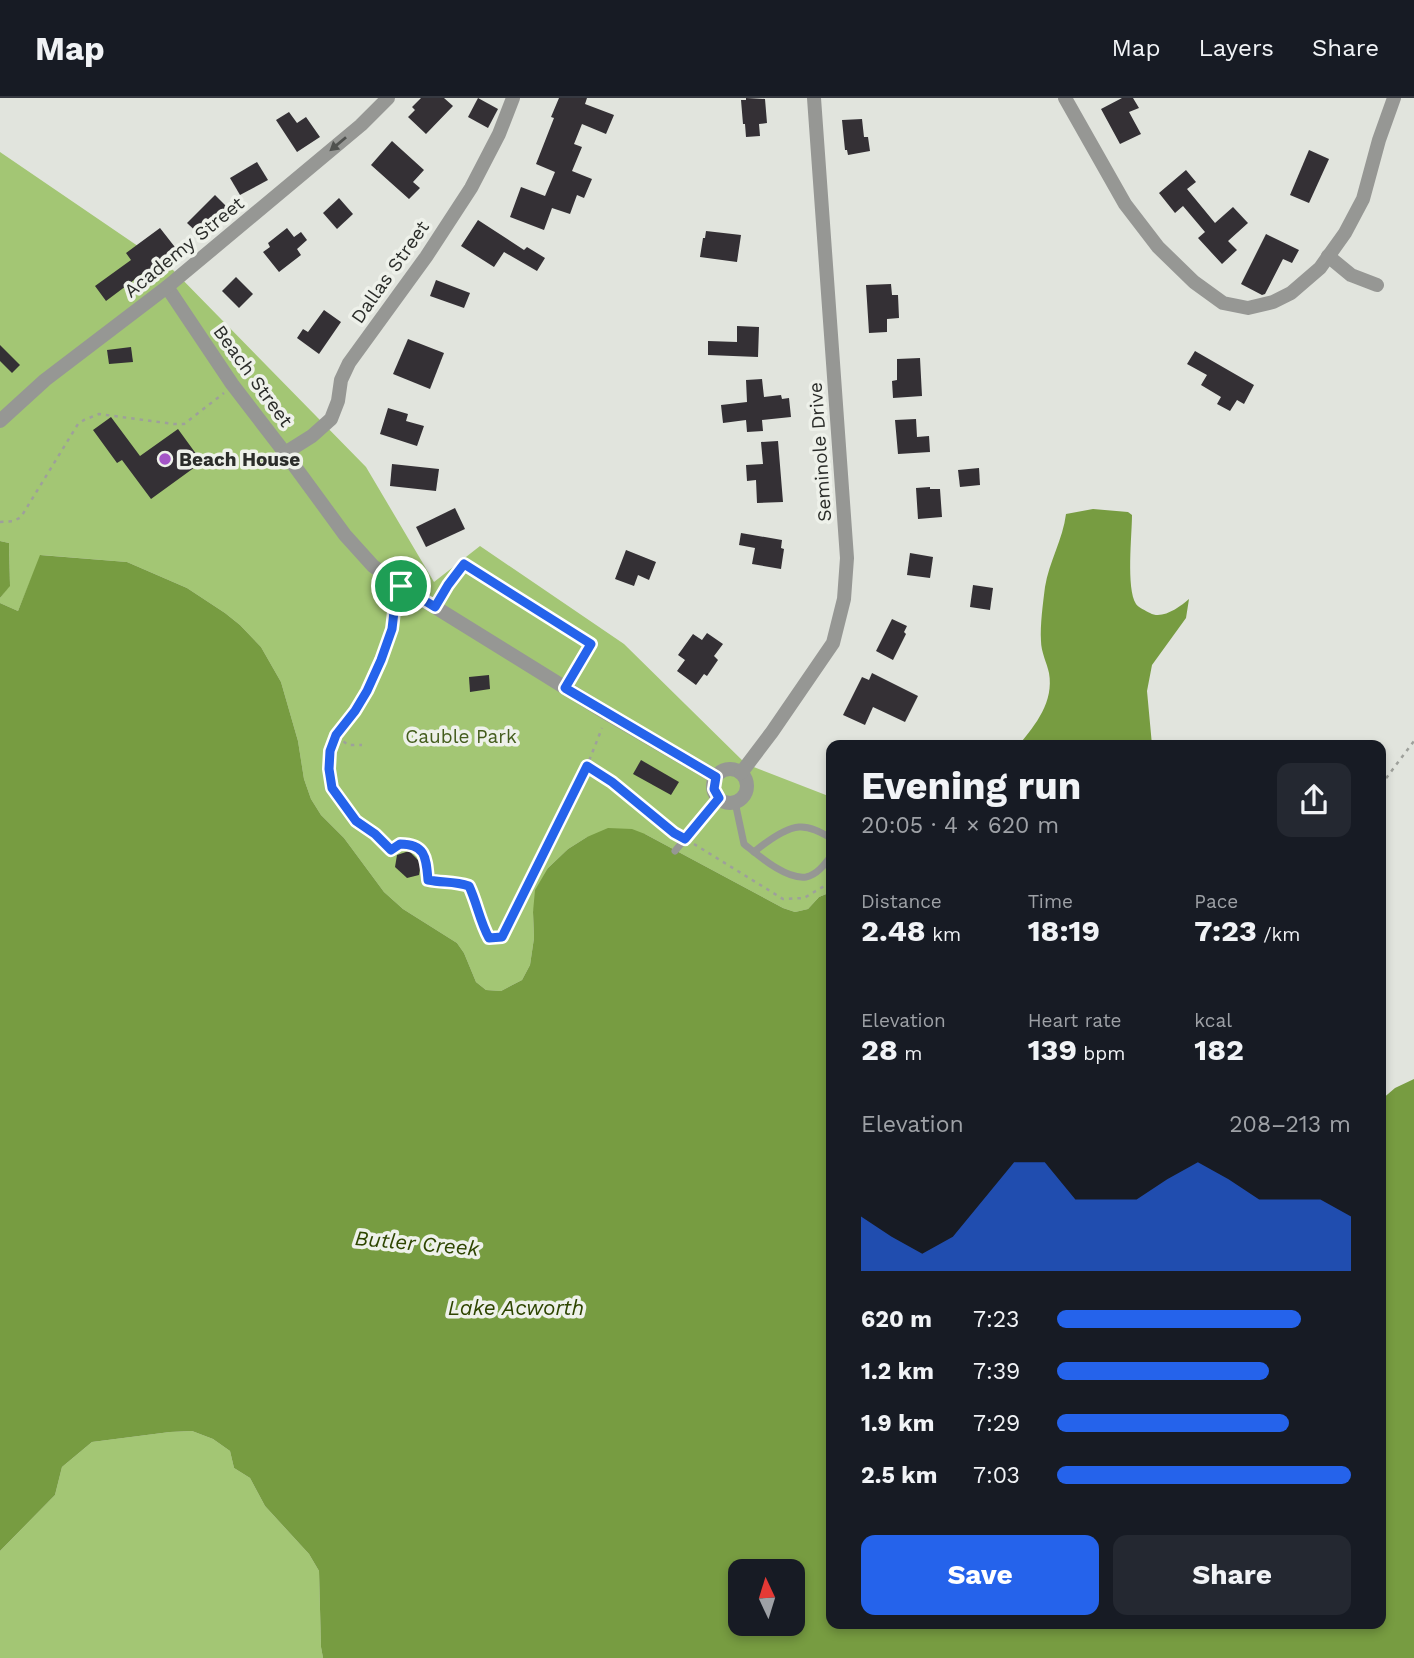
<!DOCTYPE html>
<meta charset="utf-8">
<style>
:root{--surface:#171b24;--page:#242831;--text:#f1f3f6;--muted:#9ea1a6;--line:#363941;--accent:#2563eb}
body{margin:0;font-family:"Work Sans",sans-serif;background:var(--page);color:var(--text);height:100vh;display:flex;flex-direction:column;font-size:26px;white-space:nowrap}
*{box-sizing:border-box;margin:0}
p{font-size:23px;color:var(--muted)}
.icon{flex:none;width:38px;height:38px;fill:none;stroke:currentColor;stroke-width:2;stroke-linecap:round;stroke-linejoin:round}
.map{position:relative;flex:1;overflow:hidden}
.panel{position:absolute;left:826px;top:642px;width:560px;height:889px;display:flex;flex-direction:column;background:var(--surface);border-radius:14px;box-shadow:0 4px 10px #0003}
.panel>*{flex:none}
.needle{width:46px;rotate:356deg}
.buttons{position:absolute;left:728px;top:1461px;display:grid;gap:14px}
.buttons a{display:grid;place-items:center;width:77px;height:77px;border-radius:14px;background:var(--surface);box-shadow:0 4px 10px #0003;font-size:35px}
.pin{position:absolute;display:grid;place-items:center;width:60px;height:60px;color:#fff;margin:-30px;border:4px solid #fff;border-radius:50%;box-shadow:0 2px 7px #0007}
.round{display:grid;place-items:center;flex:none;width:74px;height:74px;border-radius:14px;background:var(--page)}
.overview{display:flex;align-items:center;justify-content:space-between;height:119px;padding:0 35px}
h1{font-size:38px;font-weight:700;line-height:52px}
.figures{display:grid;grid-template-columns:repeat(3,1fr);gap:10px;height:119px;padding:7px 35px}
.figures div{display:grid;align-content:center}
.figures b{font-size:30px;font-weight:700}
.figures small{font-size:19px;font-weight:400}
.figures p{font-size:19px}
.chart{height:196px;padding:14px 35px}
.chart p{display:flex;justify-content:space-between}
.chart svg{width:100%;height:126px;margin-top:7px;fill:var(--accent);opacity:.7}
.action{display:flex;gap:14px;margin-top:auto;padding:14px 35px}
.action a{flex:1;height:80px;border-radius:14px;background:var(--accent);color:#fff;font-size:28px;font-weight:700;line-height:80px;text-align:center}
.action a+a{background:var(--page);color:var(--text)}
ul{padding:0 35px;list-style:none;font-size:23px}
li{display:grid;grid-template-columns:112px 84px 1fr;align-items:center;height:52px}
li i{height:18px;border-radius:9px;background:var(--accent)}
header{display:flex;align-items:center;gap:42px;box-sizing:border-box;height:98px;padding:0 35px;background:var(--surface);border-bottom:2px solid var(--line)}
header strong{font-size:33px}
nav{display:flex;gap:38px;margin-inline-start:auto;font-size:24px}
.map>svg:first-child{display:block}
</style>
<header>
<strong>Map</strong>
<nav><a>Map</a><a>Layers</a><a>Share</a></nav>
</header>
<div class="map">
<svg width="1414" height="1560" viewBox="0 0 1414 1560">
<rect width="100%" height="100%" fill="#e1e4dd"/>
<g fill="#a3c674">
<path d="M0,54L173,172L366,369L434,484L480,448L624,546L746,666L831,699V794L819,799L808,811L795,814L783,810L645,736L587,739L568,751L548,770L533,814L534,840L530,867L522,882L501,893L486,892L476,884L464,855L457,845L403,811L384,794L344,740L321,717L311,701L304,681L298,643L281,584L261,549L240,527L225,515L187,490L127,464L41,457L18,513L0,505V500L10,487L9,445L0,443Z"/>
<path d="M192,1333L213,1341L230,1353L234,1370L250,1380L265,1408L309,1456L319,1473L321,1549L323,1560H0V1453L55,1397L62,1369L92,1344L170,1334Z"/>
</g>
<g fill="#779c41" fill-rule="evenodd">
<path d="M1093,411L1128,414L1132,417C1132,437 1126,490 1136,506C1138,509 1146,513 1150,515C1162,522 1180,509 1189,501L1186,520L1152,567L1147,593L1152,647H1019C1036,626 1054,604 1049,575C1047,565 1041,554 1041,543C1040,527 1043,505 1045,489C1049,464 1063,441 1066,416Z"/>
<path d="M0,443L9,445L10,488L0,500Z"/>
<path d="M40,457L127,464L187,490L225,515L240,527L261,549L281,584L298,643L304,681L311,701L321,717L344,740L384,794L403,811L457,845L464,855L476,884L486,892L501,893L522,882L530,867L534,840L533,814L535,792L548,770L568,751L587,739L608,730L632,731L645,736L783,810L795,814L808,811L819,799L831,794V1526H1381V1002L1395,990L1414,981V1560H323L321,1549L319,1473L309,1456L265,1408L250,1380L234,1370L230,1353L213,1341L192,1333L170,1334L92,1344L62,1369L55,1397L0,1453V505L18,513ZM740,1474H793V1526H740Z"/>
</g>
<g fill="#343035">
<path d="M421,0H444L453,8L426,36L408,19L415,12L412,9Z"/>
<path d="M478,0L498,11L488,30L468,19Z"/>
<path d="M559,0H587L585,6L614,17L606,36L582,26L574,46L582,49L572,73L592,81L584,100L577,97L570,116L552,110L544,132L510,119L521,89L545,98L555,74L536,66L554,20L551,19Z"/>
<path d="M746,0L765,1L767,25L759,26L760,38L746,39L745,26H743L741,2H746Z"/>
<path d="M1122,0H1133L1139,10L1129,14L1141,36L1120,46L1101,11Z"/>
<path d="M289,14L297,25L306,19L320,39L297,54L276,22Z"/>
<path d="M862,21L864,39H868L870,53L848,57L847,52H845L842,22Z"/>
<path d="M392,43L424,72L413,84L420,90L409,101L371,67Z"/>
<path d="M1309,52L1329,61L1309,105L1290,97Z"/>
<path d="M257,64L268,82L240,97L230,80Z"/>
<path d="M1186,72L1196,84L1187,91L1215,125L1233,109L1248,125L1228,143L1237,152L1222,166L1198,140L1205,134L1183,108L1175,115L1159,95Z"/>
<path d="M215,97L228,110L201,138L187,125Z"/>
<path d="M339,100L353,116L337,131L323,115Z"/>
<path d="M478,122L524,152L527,149L545,160L537,173L504,154L494,169L461,148Z"/>
<path d="M160,130L178,153L144,179L142,176L106,203L95,188L131,162L126,155Z"/>
<path d="M287,130L294,139L301,134L307,142L297,151L301,157L279,174L263,154L270,149L268,145Z"/>
<path d="M706,133L741,137L737,164L700,159L703,140H705Z"/>
<path d="M1266,136L1299,152L1292,165L1283,161L1265,196L1262,197L1241,186Z"/>
<path d="M236,179L253,196L239,210L222,193Z"/>
<path d="M436,182L470,195L464,210L430,198Z"/>
<path d="M891,186L892,197H898L899,220L887,221V234L869,235L866,187Z"/>
<path d="M324,212L341,224L319,256L297,240L303,231L308,234Z"/>
<path d="M737,228L759,229L758,259L708,257V243L737,244Z"/>
<path d="M408,241L444,255L430,291L393,276Z"/>
<path d="M0,247L20,267L12,275L0,263Z"/>
<path d="M131,249L133,264L109,266L107,252Z"/>
<path d="M1195,253L1254,287L1244,306L1237,302L1230,313L1217,306L1221,299L1201,287L1207,277L1187,266Z"/>
<path d="M920,260L922,298L893,300L892,283L897,282V261Z"/>
<path d="M762,281L764,299L781,297L782,301L789,300L791,319L762,322L763,333L747,334L746,322L723,325L721,307L747,304L746,282Z"/>
<path d="M388,310L408,316L406,323L424,328L417,348L380,336Z"/>
<path d="M111,319L140,358L178,331L202,364L151,401L122,362L117,365L93,332Z"/>
<path d="M916,321L917,339L929,338L930,354L898,356L895,322Z"/>
<path d="M778,343L783,404L757,405L756,382L747,383L746,367L763,366L761,344Z"/>
<path d="M392,366L439,371L436,393L390,388Z"/>
<path d="M979,370L980,387L960,389L958,372Z"/>
<path d="M930,389V391H940L942,419L918,421L916,390Z"/>
<path d="M455,410L465,431L426,449L416,429Z"/>
<path d="M741,435L782,442L781,450L784,451L781,471L752,466L755,450L739,447Z"/>
<path d="M626,452L656,464L649,482L638,477L634,488L615,481Z"/>
<path d="M910,455L933,459L930,480L907,477Z"/>
<path d="M973,487L993,490L990,512L970,509Z"/>
<path d="M892,521L907,528L904,534L906,536L893,562L876,553Z"/>
<path d="M707,535L723,546L714,558L718,562L707,578L704,576L696,587L677,573L685,562L678,557L693,536L702,542Z"/>
<path d="M872,575L918,598L905,624L873,609L865,627L843,617L862,579L869,582Z"/>
<path d="M489,577L490,591L470,594L469,579Z"/>
<path d="M641,662L679,684L671,697L633,676Z"/>
<path d="M409,753L421,765L419,777L407,780L395,769L397,757Z"/>
</g>
<g fill="none" stroke-linecap="round" stroke-linejoin="round">
<g stroke="#9ea09b" stroke-width="2.5" stroke-dasharray="3.5 5" stroke-linecap="butt">
<path d="M0,424L14,423L21,419L78,326L84,322L99,316L174,326H184L224,295"/>
<path d="M396,501L392,531L381,562L367,593L355,613L336,637L330,654L329,671L333,690L356,723L375,736L391,752L399,746C426,746 426,760 428,782C443,784 455,783 469,788C477,805 480,824 489,840L502,839L587,668L602,630"/>
<path d="M337,638L348,647H362"/>
<path d="M587,668L612,684L676,736"/>
<path d="M1381,687L1414,643"/>
<path d="M694,746L783,801L804,800L831,784"/>
</g>
<g stroke="#969794" stroke-width="7">
<path d="M435,509L448,487L464,466L591,546L565,589"/>
<path d="M735,704L744,746C758,757 786,782 806,779C817,777 825,766 831,758"/>
<path d="M675,753L719,700"/>
<path d="M754,754C765,745 785,730 799,729C810,728 822,735 831,740"/>
</g>
<g stroke="#969794" stroke-width="14">
<path d="M1065,0L1125,106L1158,149L1194,184L1223,205L1248,210L1273,204L1291,195L1320,170L1345,135L1363,101L1379,42L1394,0"/>
<path d="M1328,158L1351,177L1377,187"/>
<path d="M167,189L232,286L285,355L345,437L373,468L401,488L606,615L716,679"/>
<path d="M0,323L45,282L167,189L361,27L388,0"/>
<path d="M285,355L312,338L331,321L338,303L341,282L349,265L426,159L471,90L499,36L513,0"/>
<circle cx="730" cy="688" r="17"/>
<path d="M741,675L772,634L833,545L844,501L847,460L814,0"/>
</g>
</g>
<defs><path id="oneway-solid" d="M-6-.8H1V-3.2L6.5 0L1 3.2V.8H-6Z" transform="scale(1.75)"/></defs>
<use fill="#50524f" href="#oneway-solid" transform="translate(338 46) rotate(140)"/>
<g fill="none" stroke-linecap="round" stroke-linejoin="round">
<g stroke="#fff" stroke-width="14">
<path id="route" d="M464,466L591,546L565,590L716,679L714,691L719,700L685,741L674,735L612,684L587,668L502,839L489,840C480,824 477,805 469,788C454,783 443,785 428,782C426,760 426,746 400,746L391,752L375,736L356,723L332,690L329,671L330,653L336,637L355,613L367,593L381,562L392,531L395,505L401,488L435,509L448,487Z"/>
</g>
<use href="#route" stroke="#2563eb" stroke-width="9"/>
</g>
<circle fill="#a455c7" stroke="#eef1ea" stroke-width="2.5" cx="165" cy="361" r="7"/>
<g text-anchor="middle" dominant-baseline="central" stroke-width="7" stroke-linejoin="round" paint-order="stroke">
<g font-size="19" fill="#2b2d2a" stroke="#eef1ea">
<text transform="translate(184 149) rotate(-39)">Academy Street</text>
<text transform="translate(390 174) rotate(-55)">Dallas Street</text>
<text transform="translate(253 278) rotate(54)">Beach Street</text>
<text transform="translate(820 354) rotate(-94)">Seminole Drive</text>
</g>
<g font-size="19" font-weight="bold" fill="#2b2d2a" stroke="#eef1ea" text-anchor="start">
<text x="179" y="361">Beach House</text>
</g>
<g font-size="19" fill="#445d1d" stroke="#eef1ea">
<text x="461" y="638">Cauble Park</text>
</g>
<g font-size="21" font-style="italic" fill="#2e4500" stroke="#eef1ea">
<text transform="translate(417 1145) rotate(5)">Butler Creek</text>
<text x="516" y="1209">Lake Acworth</text>
</g>
</g>
</svg>
<div class="buttons">
<a><svg class="needle" viewBox="-14 -14 28 28"><path d="M0-13l5 13h-10z" fill="#e53935"/><path d="M0 13l5-13h-10z" fill="#9ea1a6"/></svg></a>
</div>
<div class="pin" style="left:401px;top:488px;background:#1e9e55"><svg class="icon" aria-label="arrive" viewBox="0 0 24 24"><path d="M6 21V4h12l-3 4 3 4H6"/></svg></div>
<section class="panel">
<div class="overview"><div><h1>Evening run</h1><p>20:05 · 4 × 620 m</p></div><a class="round"><svg class="icon" aria-label="share" viewBox="0 0 24 24"><path d="M12 15V3M7 8l5-5 5 5M5 13v7h14v-7"/></svg></a></div>
<div class="figures">
<div><p>Distance</p><b>2.48<small> km</small></b></div>
<div><p>Time</p><b>18:19</b></div>
<div><p>Pace</p><b>7:23<small> /km</small></b></div>
</div>
<div class="figures">
<div><p>Elevation</p><b>28<small> m</small></b></div>
<div><p>Heart rate</p><b>139<small> bpm</small></b></div>
<div><p>kcal</p><b>182</b></div>
</div>
<div class="chart"><p><span>Elevation</span>208–213 m</p>
<svg viewBox="0 0 160 44" preserveAspectRatio="none"><path d="M0 44V25L10 32L20 38L30 32L40 19L50 6L60 6L70 19L80 19L90 19L100 12L110 6L120 12L130 19L140 19L150 19L160 25V44z"/></svg>
</div>
<ul>
<li><b>620 m</b>7:23<i style="width:83%"></i></li>
<li><b>1.2 km</b>7:39<i style="width:72%"></i></li>
<li><b>1.9 km</b>7:29<i style="width:79%"></i></li>
<li><b>2.5 km</b>7:03<i style="width:100%"></i></li>
</ul>
<div class="action"><a>Save</a><a>Share</a></div>
</section>
</div>
